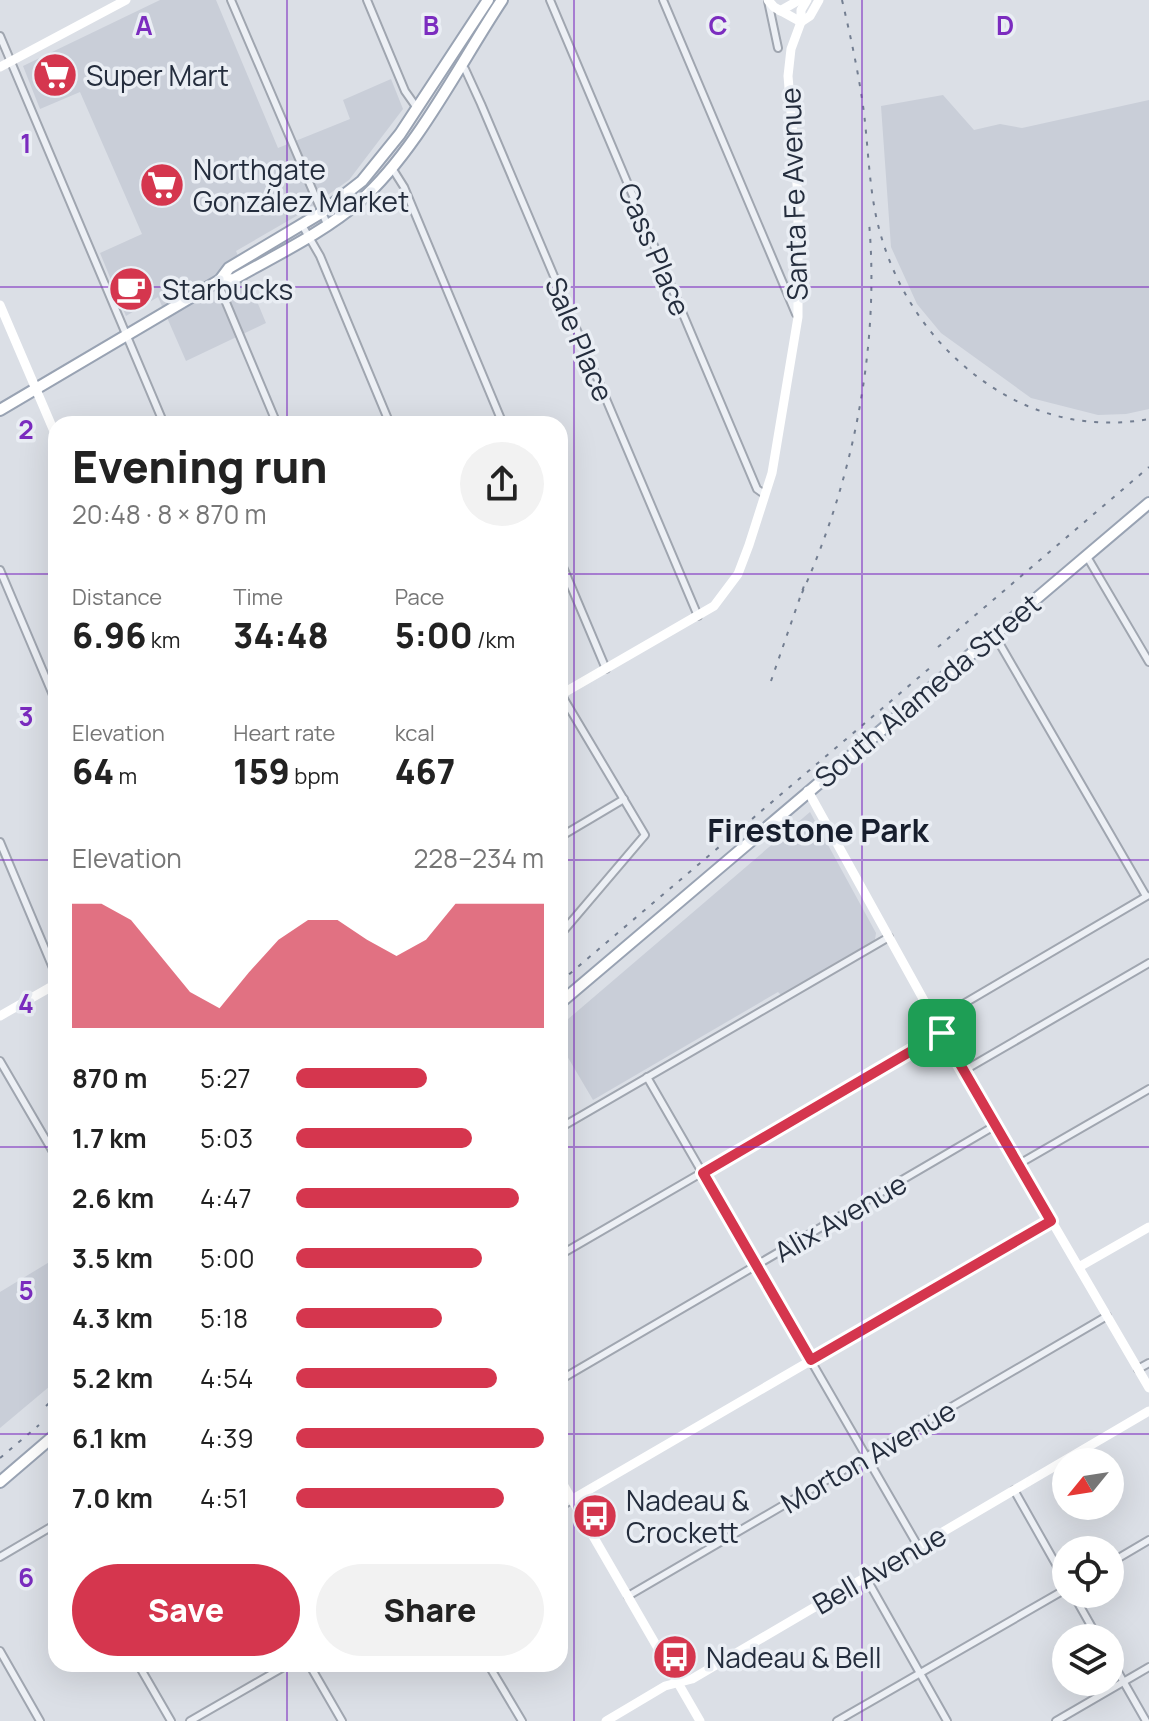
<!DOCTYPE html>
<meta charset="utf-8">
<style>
:root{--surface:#fff;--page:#f2f2f2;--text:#222;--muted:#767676;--accent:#d5364e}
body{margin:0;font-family:Manrope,sans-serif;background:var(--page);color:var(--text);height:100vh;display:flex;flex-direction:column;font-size:30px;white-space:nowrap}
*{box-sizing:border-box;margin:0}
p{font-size:26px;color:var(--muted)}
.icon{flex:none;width:44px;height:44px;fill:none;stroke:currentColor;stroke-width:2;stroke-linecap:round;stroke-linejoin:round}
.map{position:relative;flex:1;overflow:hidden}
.details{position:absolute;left:48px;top:416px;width:520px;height:1256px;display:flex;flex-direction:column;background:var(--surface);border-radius:24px;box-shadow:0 8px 32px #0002}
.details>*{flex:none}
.needle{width:52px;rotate:240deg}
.buttons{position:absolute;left:1052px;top:1448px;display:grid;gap:16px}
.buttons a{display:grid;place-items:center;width:72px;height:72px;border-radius:50%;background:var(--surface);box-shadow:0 8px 32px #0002;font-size:40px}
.pin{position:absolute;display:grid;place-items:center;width:68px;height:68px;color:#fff;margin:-34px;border-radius:16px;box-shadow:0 4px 12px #0006}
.round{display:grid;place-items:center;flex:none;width:84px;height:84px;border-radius:42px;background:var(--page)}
.head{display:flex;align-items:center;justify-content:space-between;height:136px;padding:0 24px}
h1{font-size:44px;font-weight:800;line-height:60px}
.metrics{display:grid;grid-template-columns:repeat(3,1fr);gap:12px;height:136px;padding:8px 24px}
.metrics div{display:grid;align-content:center}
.metrics b{font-size:34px;font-weight:800}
.metrics small{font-size:22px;font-weight:400}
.metrics p{font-size:22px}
.chart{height:224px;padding:16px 24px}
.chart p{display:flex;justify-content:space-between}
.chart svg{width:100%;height:144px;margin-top:8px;fill:var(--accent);opacity:.7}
.button{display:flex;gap:16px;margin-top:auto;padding:16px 24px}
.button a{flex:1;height:92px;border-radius:48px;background:var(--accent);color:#fff;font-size:32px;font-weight:800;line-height:92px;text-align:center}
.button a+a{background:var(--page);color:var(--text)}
ul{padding:0 24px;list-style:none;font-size:26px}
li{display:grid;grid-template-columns:128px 96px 1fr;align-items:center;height:60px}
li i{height:20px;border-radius:10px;background:var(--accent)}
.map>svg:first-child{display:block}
</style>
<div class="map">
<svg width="1149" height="1721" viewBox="0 0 1149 1721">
<rect width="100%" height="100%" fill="#dbdfe6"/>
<g fill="#c9ced8">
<path d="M160,0H216L278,148L350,119L343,100L391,79L403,109L349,180L305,211L236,251L266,323L186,361L158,297L126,316L100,253L142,234L80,92L40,109L23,66Z"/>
<path d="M943,95L974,130L1000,124L1022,128L1149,100V409L1126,414L1098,415L1031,398L941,333L917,304L891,247L881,106Z"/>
<path d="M810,812L876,933L875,940L781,995L778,992L593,1100L560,1044V1026Z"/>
<path d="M56,1258V1381L0,1428V1292Z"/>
</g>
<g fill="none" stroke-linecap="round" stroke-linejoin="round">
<g stroke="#a0a6b0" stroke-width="10">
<g id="street">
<path d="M231,0L327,224"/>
<path d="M367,0L405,91L417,108"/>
<path d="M550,0L757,489L764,494"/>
<path d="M663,0L796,314"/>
<path d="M768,1L778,48"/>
<path d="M0,36L164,424"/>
<path d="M461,65L465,69L481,104L698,616"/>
<path d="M392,168L404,187L503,424"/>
<path d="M302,225L320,256L390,424"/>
<path d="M217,281L277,424"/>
<path d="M1086,555L1149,662"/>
<path d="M560,560L606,669"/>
<path d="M0,570L56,702"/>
<path d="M994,634L1146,896"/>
<path d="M560,837L624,799"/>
<path d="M0,842L56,975"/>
<path d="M560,935L645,835L561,694"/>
<path d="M936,1020L1147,896"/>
<path d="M0,1061L56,1157"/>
<path d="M965,1070L1149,963"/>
<path d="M647,1077L918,1546"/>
<path d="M560,1128L889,937"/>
<path d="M1019,1164L1149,1089"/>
<path d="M560,1255L942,1033"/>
<path d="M1138,1369L1149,1363"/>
<path d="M560,1380L996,1125"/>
<path d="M1014,1490L1066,1582"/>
<path d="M560,1507L573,1499"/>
<path d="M0,1557L56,1524"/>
<path d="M1110,1563L1149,1540"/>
<path d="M865,1576L947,1721"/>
<path d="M1073,1594L1098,1638"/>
<path d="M628,1596L1107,1316"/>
<path d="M0,1651L40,1721"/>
<path d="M1110,1658L1146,1721"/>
<path d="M138,1664L171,1721"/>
<path d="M309,1664L342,1721"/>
<path d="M488,1664L522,1721"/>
<path d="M190,1721L289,1664"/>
<path d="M837,1721L1066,1589"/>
<path d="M1056,1721L1149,1667"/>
</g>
</g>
<g stroke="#99a3b3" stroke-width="14">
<g id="primary">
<path d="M220,280L234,279C276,255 323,233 360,201C416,152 460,63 502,0"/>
<path d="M0,410L220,280L229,268L321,213L362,181L400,134L488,0"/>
<path d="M560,1003L1149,503"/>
<path d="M0,1482L56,1434"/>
</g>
</g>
<use href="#street" stroke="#edf0f5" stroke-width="6"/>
<g stroke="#fff" stroke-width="9">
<path d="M768,0L774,7L801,22"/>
<path d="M780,11L799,0"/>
<path d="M801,22L810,16L819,0"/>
<path d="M0,67L126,0"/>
<path d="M0,305L56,436"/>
<path d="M560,695L714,606L738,574L749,545L772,473L798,317V196L788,76L791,49L801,22V10L807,0"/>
<path d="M808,791L942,1033L1149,1388"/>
<path d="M0,1016L56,984"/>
<path d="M1079,1267L1149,1227"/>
<path d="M560,1479L700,1721"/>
<path d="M573,1499L1051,1221"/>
<path d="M606,1721L665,1686L692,1679L1149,1411"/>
</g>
<use href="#primary" stroke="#fff" stroke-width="10"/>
<g stroke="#737e91" stroke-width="2" stroke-dasharray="4 8" stroke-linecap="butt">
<path d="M842,0C851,38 859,75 864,113C868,147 869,182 876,216C891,286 932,348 992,387C1039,418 1094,429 1149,419"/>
<path d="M802,593C853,480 880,347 869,222"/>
<path d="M938,647L1149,467"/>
<path d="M771,681L805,583"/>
<path d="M560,982L931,667"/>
<path d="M46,1406L56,1397"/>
<path d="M0,1458L39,1425"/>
</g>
</g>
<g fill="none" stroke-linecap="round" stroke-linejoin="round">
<g stroke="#fff" stroke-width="16">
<path id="route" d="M942,1033L1051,1221L811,1360L703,1173Z"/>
</g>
<use href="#route" stroke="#d5364e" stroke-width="10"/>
</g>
<path fill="none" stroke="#7b2cbf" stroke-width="2" stroke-opacity="0.55" d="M287,0V424M574,0V1721M862,0V1721M0,287H1149M0,574H56M560,574H1149M0,860H56M560,860H1149M0,1147H56M560,1147H1149M0,1434H56M560,1434H1149M287,1664V1721"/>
<defs>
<g id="supermarket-disc" transform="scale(2.3)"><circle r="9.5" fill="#d5364e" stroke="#eaeef4"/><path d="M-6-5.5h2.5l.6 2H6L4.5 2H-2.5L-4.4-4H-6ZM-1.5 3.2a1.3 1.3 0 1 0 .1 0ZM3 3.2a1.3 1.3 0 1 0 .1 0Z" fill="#fff"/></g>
<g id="cafe-disc" transform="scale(2.3)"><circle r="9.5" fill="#d5364e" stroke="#eaeef4"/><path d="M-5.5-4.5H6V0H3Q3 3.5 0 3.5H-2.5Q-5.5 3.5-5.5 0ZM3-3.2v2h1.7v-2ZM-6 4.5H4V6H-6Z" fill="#fff"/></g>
<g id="bus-disc" transform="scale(2.3)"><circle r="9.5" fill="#d5364e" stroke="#eaeef4"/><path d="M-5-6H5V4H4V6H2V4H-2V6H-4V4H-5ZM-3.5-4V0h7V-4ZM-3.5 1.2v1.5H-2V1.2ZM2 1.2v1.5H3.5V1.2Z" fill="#fff"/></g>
</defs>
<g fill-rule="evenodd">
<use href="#supermarket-disc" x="55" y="75"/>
<use href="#supermarket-disc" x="162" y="185"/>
<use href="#cafe-disc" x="131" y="289"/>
<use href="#bus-disc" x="595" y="1516"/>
<use href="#bus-disc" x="675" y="1657"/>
</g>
<g text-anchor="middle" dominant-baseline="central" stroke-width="7" stroke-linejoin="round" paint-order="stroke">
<g font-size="28" fill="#242d3d" stroke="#eaeef4" text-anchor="start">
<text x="86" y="75">Super Mart</text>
<text x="193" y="169">Northgate<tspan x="193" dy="32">González Market</tspan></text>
<text x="162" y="289">Starbucks</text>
<text x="626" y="1500">Nadeau &amp;<tspan x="626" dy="32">Crockett</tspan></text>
<text x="706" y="1657">Nadeau &amp; Bell</text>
</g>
<g font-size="28" fill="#242d3d" stroke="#eaeef4">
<text transform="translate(793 194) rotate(-92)">Santa Fe Avenue</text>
<text transform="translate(655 249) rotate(67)">Cass Place</text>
<text transform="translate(580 339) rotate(67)">Sale Place</text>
<text transform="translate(927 690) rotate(-40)">South Alameda Street</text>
<text transform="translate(840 1217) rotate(-30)">Alix Avenue</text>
<text transform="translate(868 1456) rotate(-30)">Morton Avenue</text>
<text transform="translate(879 1569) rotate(-30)">Bell Avenue</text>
</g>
<g font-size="32" font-weight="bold" fill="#171e2d" stroke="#eaeef4">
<text x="818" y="830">Firestone Park</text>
</g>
</g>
<g font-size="26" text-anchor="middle" font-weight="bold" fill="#7b2cbf" stroke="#eaeef4" stroke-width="7" stroke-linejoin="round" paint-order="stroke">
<text x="144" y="35">A</text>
<text x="431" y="35">B</text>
<text x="718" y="35">C</text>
<text x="1005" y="35">D</text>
<text x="26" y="153">1</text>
<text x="26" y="439">2</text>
<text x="26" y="726">3</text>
<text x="26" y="1013">4</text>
<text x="26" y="1300">5</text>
<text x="26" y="1587">6</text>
</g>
</svg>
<div class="buttons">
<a><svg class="needle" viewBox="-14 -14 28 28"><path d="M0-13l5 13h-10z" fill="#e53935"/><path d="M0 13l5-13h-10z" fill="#767676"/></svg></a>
<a><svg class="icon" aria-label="locate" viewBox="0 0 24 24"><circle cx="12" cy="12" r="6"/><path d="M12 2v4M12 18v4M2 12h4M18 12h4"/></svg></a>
<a><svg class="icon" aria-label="layers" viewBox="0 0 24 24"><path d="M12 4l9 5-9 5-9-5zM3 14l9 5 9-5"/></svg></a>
</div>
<div class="pin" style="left:942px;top:1033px;background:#1e9e55"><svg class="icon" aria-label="arrive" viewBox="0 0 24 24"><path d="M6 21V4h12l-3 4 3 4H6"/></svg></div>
<section class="details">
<div class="head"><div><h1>Evening run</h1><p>20:48 · 8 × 870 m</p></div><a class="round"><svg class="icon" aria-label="share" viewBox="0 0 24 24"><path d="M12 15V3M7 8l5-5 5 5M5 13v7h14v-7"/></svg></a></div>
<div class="metrics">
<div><p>Distance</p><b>6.96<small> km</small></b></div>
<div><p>Time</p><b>34:48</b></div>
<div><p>Pace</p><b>5:00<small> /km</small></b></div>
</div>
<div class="metrics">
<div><p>Elevation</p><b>64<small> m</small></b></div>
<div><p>Heart rate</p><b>159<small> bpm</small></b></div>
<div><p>kcal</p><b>467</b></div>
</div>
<div class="chart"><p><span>Elevation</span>228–234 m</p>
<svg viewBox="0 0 160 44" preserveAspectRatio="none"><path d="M0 44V6L10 6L20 11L30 22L40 33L50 38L60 27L70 17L80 11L90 11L100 17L110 22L120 17L130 6L140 6L150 6L160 6V44z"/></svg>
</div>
<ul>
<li><b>870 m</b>5:27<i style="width:53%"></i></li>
<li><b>1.7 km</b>5:03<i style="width:71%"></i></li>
<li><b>2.6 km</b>4:47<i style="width:90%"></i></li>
<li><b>3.5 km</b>5:00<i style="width:75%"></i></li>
<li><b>4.3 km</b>5:18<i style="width:59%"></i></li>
<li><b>5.2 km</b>4:54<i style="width:81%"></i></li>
<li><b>6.1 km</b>4:39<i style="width:100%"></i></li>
<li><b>7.0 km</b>4:51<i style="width:84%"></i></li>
</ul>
<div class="button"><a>Save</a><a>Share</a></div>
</section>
</div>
